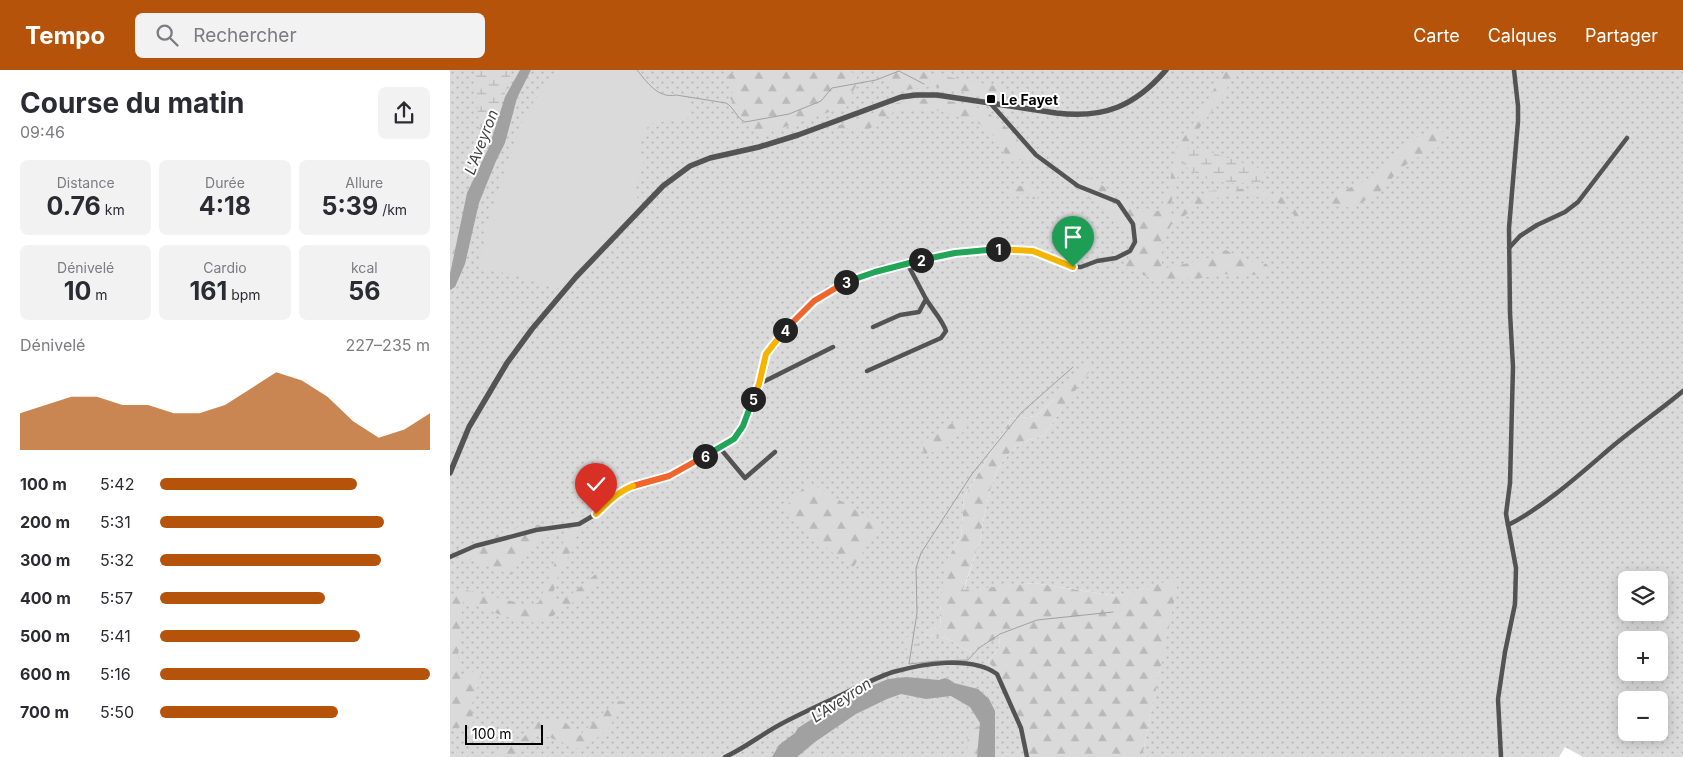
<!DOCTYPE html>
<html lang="fr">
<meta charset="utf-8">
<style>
:root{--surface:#fff;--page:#f2f2f3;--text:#2b2b33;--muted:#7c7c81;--accent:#b45309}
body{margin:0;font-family:Inter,sans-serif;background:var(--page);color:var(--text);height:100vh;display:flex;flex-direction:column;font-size:19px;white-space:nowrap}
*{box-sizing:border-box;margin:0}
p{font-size:16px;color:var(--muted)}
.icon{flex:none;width:28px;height:28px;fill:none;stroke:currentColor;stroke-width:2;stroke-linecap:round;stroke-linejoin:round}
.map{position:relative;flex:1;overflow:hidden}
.sheet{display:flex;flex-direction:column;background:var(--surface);width:450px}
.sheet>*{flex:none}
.tools{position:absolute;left:1168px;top:501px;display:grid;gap:10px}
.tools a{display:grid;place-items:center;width:50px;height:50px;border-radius:8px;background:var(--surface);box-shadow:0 2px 12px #0003;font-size:25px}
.scale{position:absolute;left:15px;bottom:12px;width:78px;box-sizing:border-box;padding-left:5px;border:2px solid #000;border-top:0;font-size:14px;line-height:18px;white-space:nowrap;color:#000;-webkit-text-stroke:4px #fff;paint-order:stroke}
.pin{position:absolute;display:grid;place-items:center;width:42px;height:42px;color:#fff;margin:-51px -21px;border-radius:50% 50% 50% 0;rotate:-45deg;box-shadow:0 0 5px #0007}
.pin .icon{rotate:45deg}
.km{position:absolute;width:25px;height:25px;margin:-12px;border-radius:50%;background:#222;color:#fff;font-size:14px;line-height:25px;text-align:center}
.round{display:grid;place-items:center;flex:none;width:52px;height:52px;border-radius:8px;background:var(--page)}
.headline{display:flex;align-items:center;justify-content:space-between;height:85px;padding:0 20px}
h1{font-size:28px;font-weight:700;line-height:38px}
.figures{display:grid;grid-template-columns:repeat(3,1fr);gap:8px;height:85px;padding:5px 20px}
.figures div{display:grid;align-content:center;border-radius:8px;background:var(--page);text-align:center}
.figures b{font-size:25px;font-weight:700}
.figures small{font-size:14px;font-weight:400}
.figures p{font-size:14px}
.chart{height:140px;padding:10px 20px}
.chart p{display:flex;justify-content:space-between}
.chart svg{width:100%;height:90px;margin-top:5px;fill:var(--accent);opacity:.7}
ul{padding:0 20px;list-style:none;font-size:16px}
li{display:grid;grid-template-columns:80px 60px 1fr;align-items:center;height:38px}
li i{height:12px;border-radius:6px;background:var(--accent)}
header{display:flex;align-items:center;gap:30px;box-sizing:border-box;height:70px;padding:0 25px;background:var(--accent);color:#fff}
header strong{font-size:24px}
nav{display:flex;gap:28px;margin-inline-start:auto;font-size:18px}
.search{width:350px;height:45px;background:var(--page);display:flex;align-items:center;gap:12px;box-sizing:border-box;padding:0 18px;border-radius:8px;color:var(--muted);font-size:19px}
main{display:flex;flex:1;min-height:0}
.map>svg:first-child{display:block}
</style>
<header>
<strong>Tempo</strong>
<div class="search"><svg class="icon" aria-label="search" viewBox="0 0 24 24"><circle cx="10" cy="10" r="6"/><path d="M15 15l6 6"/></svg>Rechercher</div>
<nav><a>Carte</a><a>Calques</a><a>Partager</a></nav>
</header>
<main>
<section class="sheet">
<div class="headline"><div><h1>Course du matin</h1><p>09:46</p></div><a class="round"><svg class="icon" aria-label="share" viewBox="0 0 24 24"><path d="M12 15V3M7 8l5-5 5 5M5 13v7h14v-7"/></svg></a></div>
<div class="figures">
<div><p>Distance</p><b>0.76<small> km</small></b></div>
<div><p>Durée</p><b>4:18</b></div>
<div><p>Allure</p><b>5:39<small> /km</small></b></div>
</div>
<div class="figures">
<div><p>Dénivelé</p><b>10<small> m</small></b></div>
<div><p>Cardio</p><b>161<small> bpm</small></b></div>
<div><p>kcal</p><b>56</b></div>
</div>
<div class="chart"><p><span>Dénivelé</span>227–235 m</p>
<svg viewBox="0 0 160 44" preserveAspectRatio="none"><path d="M0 44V26L10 22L20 18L30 18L40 22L50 22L60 26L70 26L80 22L90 14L100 6L110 10L120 18L130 30L140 38L150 34L160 26V44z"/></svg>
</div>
<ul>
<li><b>100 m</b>5:42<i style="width:73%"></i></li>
<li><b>200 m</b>5:31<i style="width:83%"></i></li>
<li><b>300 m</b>5:32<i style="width:82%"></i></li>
<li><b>400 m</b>5:57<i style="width:61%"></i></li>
<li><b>500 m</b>5:41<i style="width:74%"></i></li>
<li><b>600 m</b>5:16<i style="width:100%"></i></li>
<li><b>700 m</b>5:50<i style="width:66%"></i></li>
</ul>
</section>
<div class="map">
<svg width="1233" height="687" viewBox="0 0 1233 687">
<defs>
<pattern id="grass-dots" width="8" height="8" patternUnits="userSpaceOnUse" patternTransform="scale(1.25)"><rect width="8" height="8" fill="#dadada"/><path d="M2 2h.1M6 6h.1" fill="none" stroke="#b9b9b9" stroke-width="1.8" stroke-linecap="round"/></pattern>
<pattern id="forest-firs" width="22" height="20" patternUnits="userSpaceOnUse" patternTransform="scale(1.25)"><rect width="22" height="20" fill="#dadada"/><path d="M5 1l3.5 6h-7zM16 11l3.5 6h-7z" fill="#b9b9b9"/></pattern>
<pattern id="wetland-marsh" width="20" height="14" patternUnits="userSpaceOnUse" patternTransform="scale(1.25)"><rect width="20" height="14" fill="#dadada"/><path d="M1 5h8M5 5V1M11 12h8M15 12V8" fill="none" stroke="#b9b9b9"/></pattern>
</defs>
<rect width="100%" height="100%" fill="#fff"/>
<path fill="url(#grass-dots)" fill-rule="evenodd" d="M0,0H1233V687H1133L1115,677L1109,687H692L728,509L666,526L584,513L513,521L532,465L531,462C540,421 544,374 594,366L612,338L605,328L586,346L561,349L514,427L511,467L499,486L490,542L491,556L480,559L473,564L496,568L521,583L549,566L550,576L538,592L544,598L571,653L579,687H0ZM1176,510H1209V542H1176ZM1176,570H1209V602H1176ZM1176,630H1209V662H1176Z"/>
<g fill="url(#forest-firs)">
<path d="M295,0H381L407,3V14L394,37L308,66L295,52L280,28L283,20L277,4Z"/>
<path d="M429,0H470L476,3L552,17L550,29L482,16L444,22Z"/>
<path d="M775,0H785L776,21L748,60L730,91L725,122L718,141L719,146L733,139L758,121L803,118L840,130L852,152L854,161L850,162L844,145L839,138L820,129L801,126L777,125L754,132L721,155L712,174V199L756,189L776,180L798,191L817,194L820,202L811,205L771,204L746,209L732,208L707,211L675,197L687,173L678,159L623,116L642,108L689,142L708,141L718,124L725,81L752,40Z"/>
<path d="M478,28C493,31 510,32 525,37C549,45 568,69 582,89L560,91L556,88L551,72L530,54L483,39H448L419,59L380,58L409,49L447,33Z"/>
<path d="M981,61L994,62L987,79L964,89L950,99L930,122L902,138L880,134L891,122L914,111L965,68Z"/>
<path d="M581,113L588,128L583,129L573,123L566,126L555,124V120Z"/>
<path d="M9,159L0,204V172Z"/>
<path d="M456,186L457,190L449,201L391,218L382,228L362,243L353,234L375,217L416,199Z"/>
<path d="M633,293L643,297L612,338L594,366C544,374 540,421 531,462L532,465L513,520L584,513L666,526L729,508L692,687H579L571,653L544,598L538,592L550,576L549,567L521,583L496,568L472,564L480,559L491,556L490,542L493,512L499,486L511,467L514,427L561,349L586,346L605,328Z"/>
<path d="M512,347L517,359L488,381L474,384L472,372Z"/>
<path d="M359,412L431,455L402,499L332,440Z"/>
<path d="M135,445L119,485L107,509L101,532L118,527L148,502L152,511C138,522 123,533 108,542C104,545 99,549 95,551C75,558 33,537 13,531L8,588L10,606L26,601L32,603L22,634L23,655L0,659V528L12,519L81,536L89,532L123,448Z"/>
<path d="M80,453L113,461C88,468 75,484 61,505L22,490L10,487L7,479Z"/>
<path d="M168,631L176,632L157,660L132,680L88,663C72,683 72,687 45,687L50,682L72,669L89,650H113L129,666L156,640Z"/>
<path d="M530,656L527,687H517L518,660Z"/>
</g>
<g fill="url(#wetland-marsh)">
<path d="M25,0H62L48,45L35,72L29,61Z"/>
<path d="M739,76C765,82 790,93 816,100L810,112C778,114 761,115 733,95Z"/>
<path d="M457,566L470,574L468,580H452Z"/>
</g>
<path fill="#dadada" d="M112,0H188C192,4 194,9 197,13C209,27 222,25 238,27L240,48L199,54L189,77L188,87L194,90L183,126L187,127L194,136L114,220L67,206L27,197L35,171L36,157L73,49L86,28Z"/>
<g fill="#a1a1a1">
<path d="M70,0H81L67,28L55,73L46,91L29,133L15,194L5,217L0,220V204L17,123L39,77L55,27Z"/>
<path d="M456,607L489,610L495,608L500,610L504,613L528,619L539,629L545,641V687H527L530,653L520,637L501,626L476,629L451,624L437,629L406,644L365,672L347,687H322L329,675L345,663L348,658L398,626L438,609Z"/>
</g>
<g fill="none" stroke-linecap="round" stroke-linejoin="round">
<g stroke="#a1a1a1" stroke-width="1">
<path d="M187,0C197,12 208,29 226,25L276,33C285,38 286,48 295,52L339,44L371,31L382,18L426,10L449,1L474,14"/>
<path d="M623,297L571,343L522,404L471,483L466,498L467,543L459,594L486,591L518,590L529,578L550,564L587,550L663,542"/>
</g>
<g stroke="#535353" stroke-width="4.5">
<path d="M1059,178L1070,166L1087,155L1115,142L1128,132L1177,68"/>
<path d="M423,257L450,245L469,242L476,229L457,193"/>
<path d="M417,301L491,268L496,261C493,251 482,239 476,229"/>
<path d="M309,314L383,277"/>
<path d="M269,377L295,408L325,382"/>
<path d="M1058,455C1092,438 1128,406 1157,381C1181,360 1208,342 1233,321"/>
<path d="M0,487L25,476L56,468L86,460L129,454L146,444L161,429L178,418L219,405L284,369L293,357L309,314L316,284L336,260L364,231L401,210L457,193L505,183L549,179H572L583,181L623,197H631L647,191L666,188L680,181L685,172L683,154L668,132L628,116L586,85L541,34"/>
<path d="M275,687C295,678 312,664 331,654C346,646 361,639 376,632C396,623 422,609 443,602C472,594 521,585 547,604L571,658L577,687"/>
<path d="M1051,687L1048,629L1055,582L1065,534L1066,498L1056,444L1060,413L1063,297L1060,243L1059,158L1068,51V36L1064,0"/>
</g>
<path stroke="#535353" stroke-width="5.5" d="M0,403L19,357L57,293L82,259L126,207L213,116L240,96L260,88L309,77L348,65L432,34L451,27L466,25H487L606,43C654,49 685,36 716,0"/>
</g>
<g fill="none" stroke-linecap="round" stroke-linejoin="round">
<g stroke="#fff" stroke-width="10">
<path id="split-1" d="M548,179L583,181L623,197"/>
</g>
<g stroke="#fff" stroke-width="10">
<path id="split-2" d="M471,190L505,183L548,179"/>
</g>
<g stroke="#fff" stroke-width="10">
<path id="split-3" d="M396,212L425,202L471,190"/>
</g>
<g stroke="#fff" stroke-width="10">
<path id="split-4" d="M335,260L364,231L396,212"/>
</g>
<g stroke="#fff" stroke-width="10">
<path id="split-5" d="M303,329L309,314L316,284L335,260"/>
</g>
<g stroke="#fff" stroke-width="10">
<path id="split-6" d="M255,386L284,369L293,356L303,329"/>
</g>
<g stroke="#fff" stroke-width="10">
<path id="split-7" d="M183,416L219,406L255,386"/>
</g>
<g stroke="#fff" stroke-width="10">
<path id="split-8" d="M146,444C157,433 169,421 183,416"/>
</g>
<use href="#split-1" stroke="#f5b400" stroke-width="6"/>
<use href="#split-2" stroke="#22a559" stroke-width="6"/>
<use href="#split-3" stroke="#22a559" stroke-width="6"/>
<use href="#split-4" stroke="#f0652b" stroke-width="6"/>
<use href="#split-5" stroke="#f5b400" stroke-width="6"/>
<use href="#split-6" stroke="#22a559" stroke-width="6"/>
<use href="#split-7" stroke="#f0652b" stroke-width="6"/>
<use href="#split-8" stroke="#f5b400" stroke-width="6"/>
</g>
<rect fill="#000" stroke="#fff" stroke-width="2" x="536" y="24" width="10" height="10" rx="2.5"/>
<g text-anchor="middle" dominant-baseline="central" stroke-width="4" stroke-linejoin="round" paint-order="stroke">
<g font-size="14" font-weight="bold" fill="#000" stroke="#fff" text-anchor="start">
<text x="551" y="29">Le Fayet</text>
</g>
<g font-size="15" font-style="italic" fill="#424242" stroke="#fff">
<text transform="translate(31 72) rotate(-69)">L'Aveyron</text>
<text transform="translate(391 630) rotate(-33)">L'Aveyron</text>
</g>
</g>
</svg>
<div class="tools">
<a><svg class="icon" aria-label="layers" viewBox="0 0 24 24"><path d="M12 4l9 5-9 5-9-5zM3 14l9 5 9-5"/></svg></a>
<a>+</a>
<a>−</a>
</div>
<div class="scale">100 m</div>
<div class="pin" style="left:623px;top:197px;background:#1e9e55"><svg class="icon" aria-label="arrive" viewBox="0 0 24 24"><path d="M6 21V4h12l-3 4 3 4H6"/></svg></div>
<div class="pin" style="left:146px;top:444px;background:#d93025"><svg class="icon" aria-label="check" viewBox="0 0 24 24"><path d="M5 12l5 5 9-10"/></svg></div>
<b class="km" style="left:548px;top:179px">1</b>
<b class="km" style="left:471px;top:190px">2</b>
<b class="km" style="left:396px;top:212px">3</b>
<b class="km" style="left:335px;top:260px">4</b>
<b class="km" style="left:303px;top:329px">5</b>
<b class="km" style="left:255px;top:386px">6</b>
</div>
</main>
